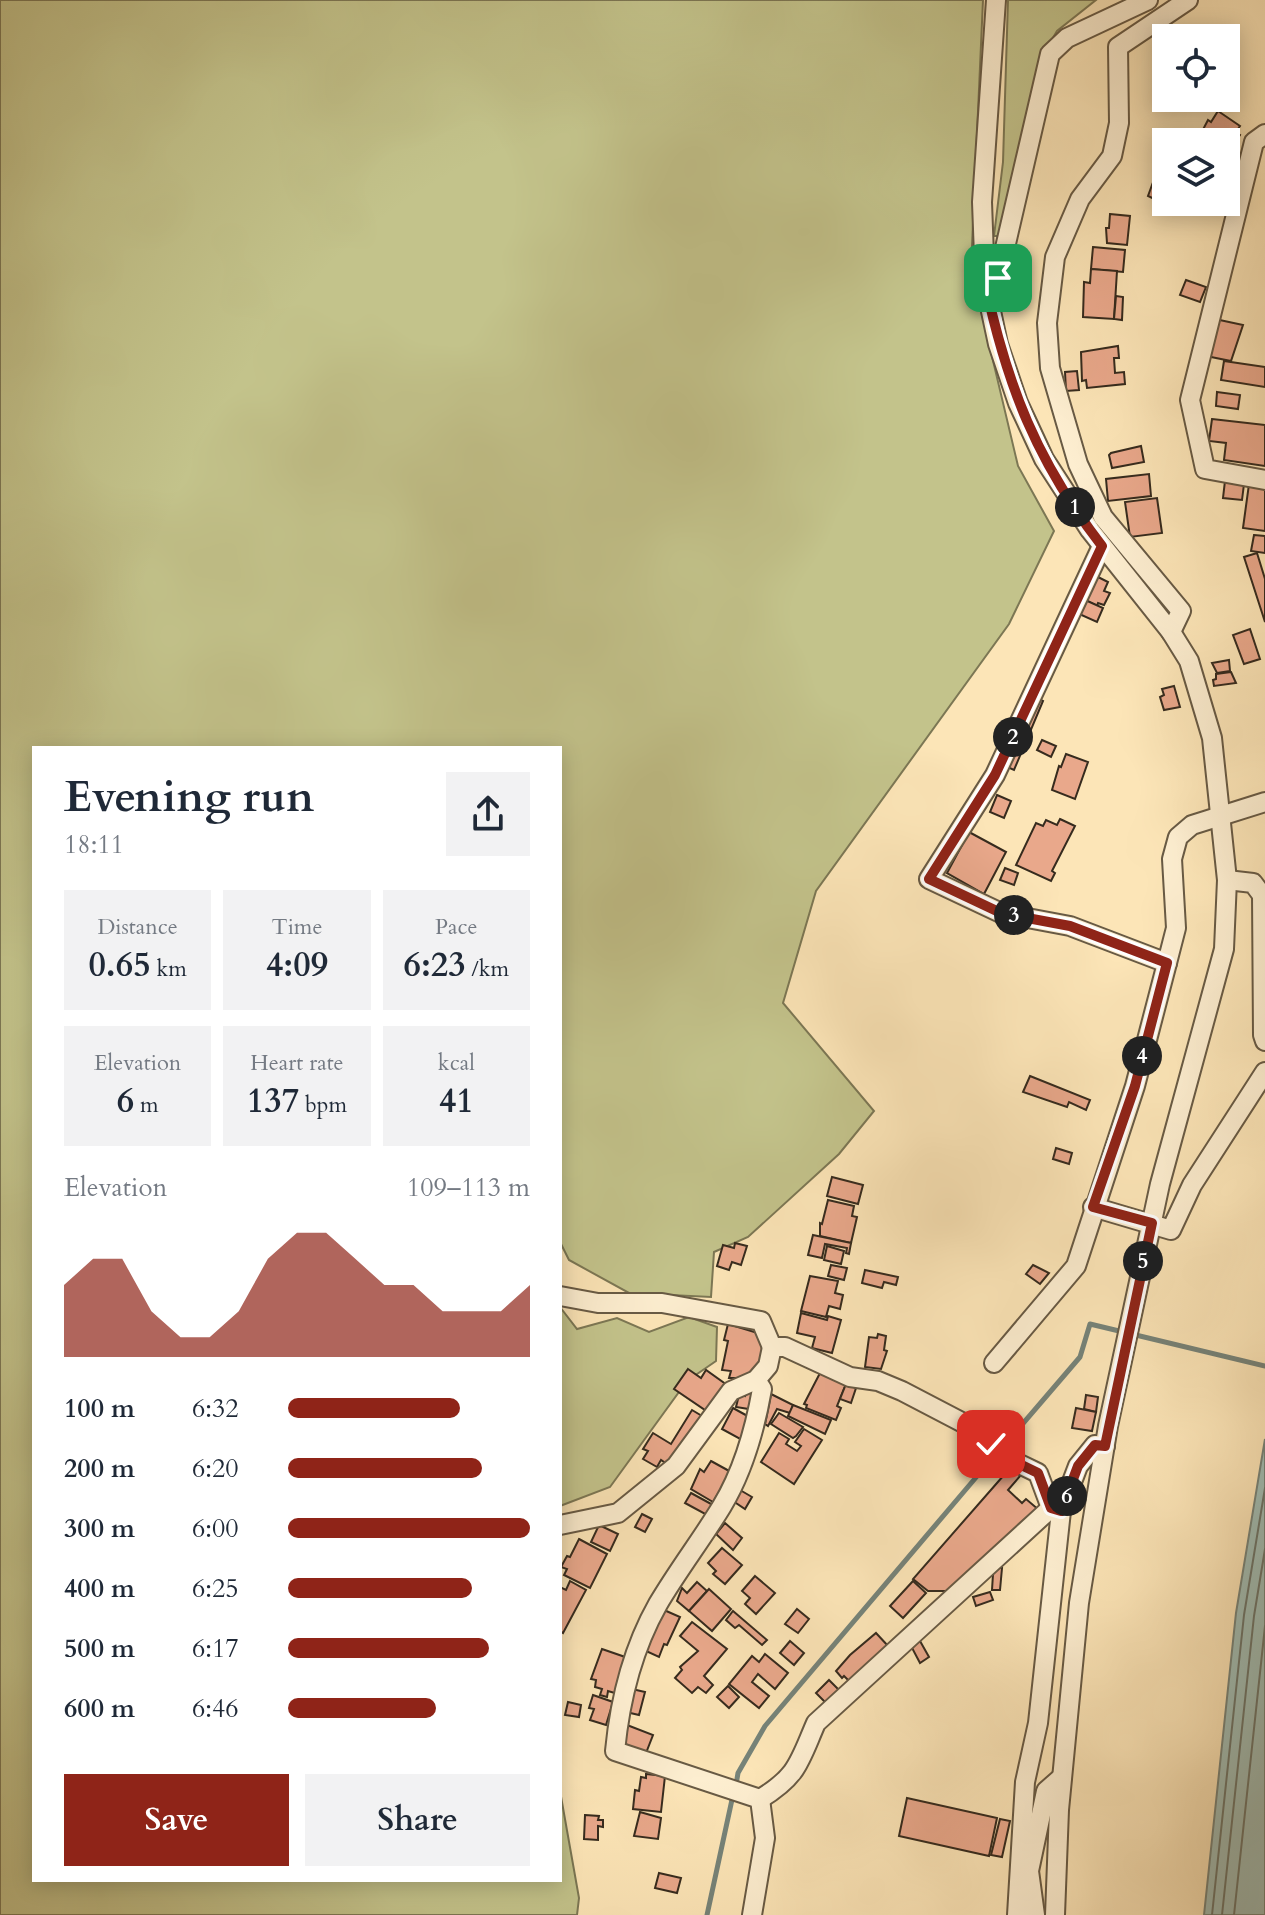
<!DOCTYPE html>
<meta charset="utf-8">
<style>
:root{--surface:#fff;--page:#f2f2f3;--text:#1f2937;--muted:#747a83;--accent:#8f2418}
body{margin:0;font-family:Cardo,serif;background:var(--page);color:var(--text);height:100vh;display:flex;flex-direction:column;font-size:30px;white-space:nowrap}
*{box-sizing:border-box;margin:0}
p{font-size:26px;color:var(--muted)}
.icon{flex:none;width:44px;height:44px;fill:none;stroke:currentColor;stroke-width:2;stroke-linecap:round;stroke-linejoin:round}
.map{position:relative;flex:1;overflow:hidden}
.details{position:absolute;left:32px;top:746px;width:530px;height:1136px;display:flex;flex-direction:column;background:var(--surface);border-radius:0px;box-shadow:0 4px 20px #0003}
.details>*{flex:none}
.controls{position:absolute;left:1152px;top:24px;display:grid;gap:16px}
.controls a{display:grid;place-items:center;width:88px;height:88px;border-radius:0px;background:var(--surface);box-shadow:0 4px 20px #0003;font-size:40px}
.pin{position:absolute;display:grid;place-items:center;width:68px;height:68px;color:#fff;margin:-34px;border-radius:16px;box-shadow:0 4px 12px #0006}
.km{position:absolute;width:40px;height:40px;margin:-20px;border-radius:50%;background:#222;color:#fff;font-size:22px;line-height:40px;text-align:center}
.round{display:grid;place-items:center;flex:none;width:84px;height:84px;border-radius:0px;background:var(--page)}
.summary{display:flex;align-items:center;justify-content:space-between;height:136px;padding:0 32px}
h1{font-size:44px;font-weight:800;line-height:60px}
.figures{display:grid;grid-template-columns:repeat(3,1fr);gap:12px;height:136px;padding:8px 32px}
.figures div{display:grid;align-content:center;border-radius:0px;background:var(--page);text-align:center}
.figures b{font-size:34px;font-weight:800}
.figures small{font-size:22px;font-weight:400}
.figures p{font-size:22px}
.chart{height:224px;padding:16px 32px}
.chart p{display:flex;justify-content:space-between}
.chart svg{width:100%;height:144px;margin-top:8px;fill:var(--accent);opacity:.7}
.button{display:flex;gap:16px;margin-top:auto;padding:16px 32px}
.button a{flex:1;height:92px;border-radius:0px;background:var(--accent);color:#fff;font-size:32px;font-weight:800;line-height:92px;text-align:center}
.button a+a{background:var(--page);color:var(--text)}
ul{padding:0 32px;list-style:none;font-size:26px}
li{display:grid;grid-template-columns:128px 96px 1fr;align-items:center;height:60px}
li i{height:20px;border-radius:10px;background:var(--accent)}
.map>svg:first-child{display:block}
</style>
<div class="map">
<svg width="1265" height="1915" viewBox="0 0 1265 1915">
<rect width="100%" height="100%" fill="#fce5b7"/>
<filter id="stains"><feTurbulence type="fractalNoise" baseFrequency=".0025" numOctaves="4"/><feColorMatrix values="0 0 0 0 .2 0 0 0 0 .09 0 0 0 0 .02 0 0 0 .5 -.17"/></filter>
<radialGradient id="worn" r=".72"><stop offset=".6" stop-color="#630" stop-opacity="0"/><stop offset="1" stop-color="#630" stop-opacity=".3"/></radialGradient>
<g fill="#c3c38b" stroke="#7c7754" stroke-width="2">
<path d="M0,0H983L971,268L1018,466L1054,531L1009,624L816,891L783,1003L874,1111L839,1154L748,1237L714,1252L711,1297L629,1293L569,1260L560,1242V748H34V1880H560V1791L579,1898L577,1915H0Z"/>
<path d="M1008,0H1096L1057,31L1040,60L1021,171L998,236H994L1003,162Z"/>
<path d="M560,1307L577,1329L617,1318L649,1332L689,1317L717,1327L716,1361L687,1381L610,1487L560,1506Z"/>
</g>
<path fill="#a0bdb5" stroke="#768379" stroke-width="2" d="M1265,1439V1915H1204L1236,1613Z"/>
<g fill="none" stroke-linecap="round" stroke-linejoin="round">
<g stroke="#6b746a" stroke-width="2">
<path d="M1212,1915L1244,1615L1265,1488"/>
<path d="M1222,1915L1254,1616L1265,1549"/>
<path d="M1234,1915L1265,1626"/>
</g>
<g stroke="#768379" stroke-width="5">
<path d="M1002,1448L1080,1357L1090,1324L1265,1366"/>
<path d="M736,1785L738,1773L765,1726L995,1455"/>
<path d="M707,1915L733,1795"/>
</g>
</g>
<g fill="#e9a88b" stroke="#362b1e" stroke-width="2">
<path d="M1218,111L1240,126L1236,132L1240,135L1227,154L1226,142L1197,141L1208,120L1211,122Z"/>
<path d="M1159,166L1166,170V202H1175L1173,208L1148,196Z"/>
<path d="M1110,214L1130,216L1127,245L1107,243L1106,228H1109Z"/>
<path d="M1093,247L1125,250L1123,272L1091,269Z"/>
<path d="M1091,269L1117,271L1114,319L1083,317L1084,282L1090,283Z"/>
<path d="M1186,280L1206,287L1200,302L1180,295Z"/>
<path d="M1116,296L1123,297L1122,320L1114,319Z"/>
<path d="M1215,319L1243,325L1231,361L1206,356Z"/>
<path d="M1118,346L1119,358H1114L1115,373L1124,372L1125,384L1087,388L1086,380L1082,381L1081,352Z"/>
<path d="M1224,361L1265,367V387L1221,380Z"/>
<path d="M1077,371L1079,390L1066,391L1065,372Z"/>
<path d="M1217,392L1240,395L1238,409L1216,406Z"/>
<path d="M1212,419L1265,425V466L1224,460L1226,443L1209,441Z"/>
<path d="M1141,446L1144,462L1112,468L1109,455L1111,453Z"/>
<path d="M1149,474L1151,496L1108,501L1106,479Z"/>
<path d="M1225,481L1244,484L1242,500L1223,498Z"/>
<path d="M1249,484L1265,486V531L1243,528Z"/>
<path d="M1157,498L1162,533L1130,537L1125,502Z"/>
<path d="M1254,535L1265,536V553L1251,551Z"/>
<path d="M1257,553L1265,579V622L1244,557Z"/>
<path d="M1094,575L1108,582L1104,591L1110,593L1104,605L1098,603L1097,606L1083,599Z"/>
<path d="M1083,599L1103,608L1097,622L1077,613Z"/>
<path d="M1250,629L1260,659L1244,664L1233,635Z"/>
<path d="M1229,660L1230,671L1217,673L1212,663Z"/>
<path d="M1231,672L1236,683L1214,686L1213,680L1216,679V674Z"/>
<path d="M1174,686L1180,707L1164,710L1160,697L1164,695L1162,689Z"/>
<path d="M1034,697L1043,701L1014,770L1005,766Z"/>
<path d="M1042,740L1056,746L1051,757L1037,750Z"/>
<path d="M1066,754L1088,762L1075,799L1052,790L1059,766L1061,767Z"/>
<path d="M997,795L1011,801L1004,818L990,812Z"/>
<path d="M1060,819L1075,826L1052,871L1055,873L1051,881L1016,865L1036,823L1043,826L1046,820L1057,825Z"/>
<path d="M969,832L1006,852L984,894L947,873Z"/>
<path d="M1005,868L1018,873L1014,885L1000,880Z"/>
<path d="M1030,1076L1090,1100L1086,1110L1069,1102L1067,1107L1023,1092Z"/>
<path d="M1056,1148L1072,1153L1069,1164L1053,1159Z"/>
<path d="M832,1177L863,1185L858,1204L827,1196Z"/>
<path d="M828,1200L854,1206L852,1216L857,1217L851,1243L820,1236V1223L822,1224Z"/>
<path d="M813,1235L851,1243L849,1254L846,1253L847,1248L825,1244L822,1258L808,1255Z"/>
<path d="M735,1243L747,1246L741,1265L732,1262L729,1270L717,1266L723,1245L734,1248Z"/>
<path d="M827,1246L844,1251L841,1264L824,1260Z"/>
<path d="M831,1265L847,1268L844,1280L828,1276Z"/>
<path d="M1033,1265L1049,1273L1040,1284L1026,1274Z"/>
<path d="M865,1270L898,1277L896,1285L884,1282L882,1288L862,1283Z"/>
<path d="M810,1276L838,1281L835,1293L843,1295L840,1309L829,1306L826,1317L801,1311Z"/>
<path d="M801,1313L827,1320L828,1316L841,1320L832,1353L812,1348L815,1337L797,1333Z"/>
<path d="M728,1324L761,1334L765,1350L759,1370L745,1378H729L731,1371L722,1370L728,1341L724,1340Z"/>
<path d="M878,1334L886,1336L884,1350L887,1351L881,1369L865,1367L869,1337L877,1338Z"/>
<path d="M688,1369L701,1378L706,1370L727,1385L708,1412L674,1389Z"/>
<path d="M820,1373L846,1384L837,1406L841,1408L836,1420L806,1408L807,1405L804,1404Z"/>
<path d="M846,1384L856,1388L851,1403L840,1399Z"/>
<path d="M746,1390L759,1392L755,1410L736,1407L739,1395L745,1396Z"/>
<path d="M771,1394L793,1405L790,1413L777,1409L768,1426L765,1424Z"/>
<path d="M1086,1395L1098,1397L1096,1412L1084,1409Z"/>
<path d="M793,1405L831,1420L825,1434L788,1416Z"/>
<path d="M733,1408L753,1419L742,1440L722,1429Z"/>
<path d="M1076,1408L1096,1412L1092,1431L1072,1428Z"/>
<path d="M692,1410L702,1416L670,1466L661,1460L657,1467L643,1459L648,1451L643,1449L653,1433L671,1444Z"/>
<path d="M779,1413L803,1427L796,1436L793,1438L771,1424Z"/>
<path d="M804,1429L822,1440L794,1484L761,1462L779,1433L789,1439L786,1444L797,1451L801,1446L795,1442Z"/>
<path d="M711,1461L731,1472L713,1502L691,1489L700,1469L704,1472Z"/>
<path d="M1011,1467L1021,1475L1008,1490L1022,1503L1026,1499L1039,1510L955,1591H928L913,1579Z"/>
<path d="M740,1490L752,1497L745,1509L733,1501Z"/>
<path d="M691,1493L713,1505L707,1515L685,1503Z"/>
<path d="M642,1514L652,1519L645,1532L635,1527Z"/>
<path d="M725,1523L742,1538L733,1550L716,1534Z"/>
<path d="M599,1525L618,1534L610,1551L591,1542Z"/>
<path d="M579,1539L607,1554L590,1588L564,1575L567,1569L561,1567L567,1556L570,1557Z"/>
<path d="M722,1548L742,1565L725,1584L713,1574L716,1571L708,1563Z"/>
<path d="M997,1568H1002L1000,1590H992L993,1574Z"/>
<path d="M755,1576L775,1593L756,1614L745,1604L750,1598L742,1591Z"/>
<path d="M570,1581L586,1590L563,1633L560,1631V1587L566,1590Z"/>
<path d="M913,1581L926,1593L903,1618L890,1606Z"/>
<path d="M697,1582L707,1591L689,1611L677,1601L682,1588L687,1593Z"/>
<path d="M709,1589L731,1609L712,1631L689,1611Z"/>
<path d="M990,1592L993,1600L976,1606L973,1597Z"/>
<path d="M797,1609L809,1619L798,1633L785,1624Z"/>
<path d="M664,1610L680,1617L667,1645L664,1644L659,1657L646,1651Z"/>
<path d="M733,1611L767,1640L762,1645L739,1625L735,1628L726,1620Z"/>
<path d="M692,1622L727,1649L704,1676L713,1685L706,1693L698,1687L692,1693L675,1678L682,1670L680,1667L698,1651L680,1636Z"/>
<path d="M876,1633L889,1647L849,1681L844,1676L842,1678L836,1671L850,1655Z"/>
<path d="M790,1641L804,1653L794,1665L780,1653Z"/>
<path d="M920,1641L929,1657L920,1663L911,1646Z"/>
<path d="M602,1649L628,1658L618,1694L608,1691L607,1697L600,1695L602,1689L595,1687L596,1680L591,1679Z"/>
<path d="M765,1654L788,1673L775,1689L758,1674L752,1682L769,1696L759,1708L729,1684L752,1656L759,1662Z"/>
<path d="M829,1680L840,1691L827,1704L816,1693Z"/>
<path d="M728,1686L739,1697L729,1708L717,1697Z"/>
<path d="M632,1689L645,1692L639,1715L626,1712Z"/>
<path d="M593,1695L613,1702L606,1725L590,1720L594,1709L589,1708Z"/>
<path d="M568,1702L581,1705L579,1717L565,1715Z"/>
<path d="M627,1725L653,1735L646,1753L627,1745L623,1739Z"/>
<path d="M646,1774L665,1776L661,1812L633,1809L635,1790L639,1791L641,1777L646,1778Z"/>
<path d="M907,1798L997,1818L989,1856L899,1836Z"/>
<path d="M640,1812L661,1818L658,1839L634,1836Z"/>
<path d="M585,1815L599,1816L598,1820H603V1827L598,1826V1840L584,1839Z"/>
<path d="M1000,1819L1010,1821L1002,1857L991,1855Z"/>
<path d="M659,1873L681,1878L677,1893L655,1888Z"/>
</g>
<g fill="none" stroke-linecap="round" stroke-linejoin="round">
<g stroke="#685a44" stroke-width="22">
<g id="minor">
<path d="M996,0L982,202L985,283L998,344L1018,403L1044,459L1090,530L1171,632L1189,661L1212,738L1227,880L1224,949L1160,1184L1108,1426L1079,1603L1059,1810L1055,1915"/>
<path d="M1265,134L1254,142L1190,400L1205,469L1265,480"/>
<path d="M985,283L998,278L1050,54L1067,38L1148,0"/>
<path d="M1102,546L995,775L929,879L1001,913L1070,926L1167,963"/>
<path d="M1171,632L1181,611L1103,517L1078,464L1050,368L1047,323L1055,257L1080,199L1112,156L1119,123L1118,47L1188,0"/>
<path d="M1227,880L1253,883L1262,895L1263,1035L1265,1041"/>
<path d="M1093,1207L1171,1230L1192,1185L1265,1072"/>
<path d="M560,1296L598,1303H662L761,1321L772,1347"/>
<path d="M994,1363L1076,1266L1135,1086L1167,963L1176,928L1172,859L1178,837L1192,825L1265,802"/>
<path d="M560,1525L618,1513L676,1466L731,1391L756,1380L768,1366L772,1347H785L850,1377L878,1381L902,1391L971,1427L1007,1458L1038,1473L1051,1508L1061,1511"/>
<path d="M760,1799C798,1776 799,1762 816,1723L1051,1508"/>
<path d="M752,1915L765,1838L760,1799L615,1751C620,1699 632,1650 658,1604C678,1570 702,1539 722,1506C743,1471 755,1429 762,1389L756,1380"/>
<path d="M1017,1915L1025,1782L1038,1723L1061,1511L1078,1466L1095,1445L1105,1446"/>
<path d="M1035,1915L1029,1871L1046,1791L1062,1777"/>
</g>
</g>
<use href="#minor" stroke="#fdeed0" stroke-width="18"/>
</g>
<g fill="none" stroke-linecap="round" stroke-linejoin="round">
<g stroke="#fff" stroke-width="16">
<path id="route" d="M991,1444L1007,1458L1038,1473L1051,1508L1061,1511L1078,1466L1095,1445L1105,1446L1152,1223L1093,1207L1135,1086L1167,963L1070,926L1001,913L929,879L995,775L1102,546C1037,462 1007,386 985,283L998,278"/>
</g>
<use href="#route" stroke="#8f2418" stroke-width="10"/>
</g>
<rect width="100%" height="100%" filter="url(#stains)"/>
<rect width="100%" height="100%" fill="url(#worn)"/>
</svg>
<div class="controls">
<a><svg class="icon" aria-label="locate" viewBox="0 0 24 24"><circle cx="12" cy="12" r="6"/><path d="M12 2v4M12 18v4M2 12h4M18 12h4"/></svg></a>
<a><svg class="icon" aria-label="layers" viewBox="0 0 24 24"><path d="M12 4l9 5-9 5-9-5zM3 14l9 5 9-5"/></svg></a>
</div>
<div class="pin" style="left:998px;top:278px;background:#1e9e55"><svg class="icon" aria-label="arrive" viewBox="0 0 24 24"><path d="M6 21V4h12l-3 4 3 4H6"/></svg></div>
<div class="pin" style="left:991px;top:1444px;background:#d93025"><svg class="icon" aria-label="check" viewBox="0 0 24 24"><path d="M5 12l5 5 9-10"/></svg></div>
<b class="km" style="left:1075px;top:507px">1</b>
<b class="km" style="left:1013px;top:737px">2</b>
<b class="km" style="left:1014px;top:915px">3</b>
<b class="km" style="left:1142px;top:1056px">4</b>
<b class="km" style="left:1143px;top:1261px">5</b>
<b class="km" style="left:1067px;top:1496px">6</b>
<section class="details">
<div class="summary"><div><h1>Evening run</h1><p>18:11</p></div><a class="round"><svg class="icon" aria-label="share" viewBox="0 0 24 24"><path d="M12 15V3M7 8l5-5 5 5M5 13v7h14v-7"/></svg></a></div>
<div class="figures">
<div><p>Distance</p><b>0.65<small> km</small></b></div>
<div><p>Time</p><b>4:09</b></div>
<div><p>Pace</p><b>6:23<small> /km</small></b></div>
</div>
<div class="figures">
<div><p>Elevation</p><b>6<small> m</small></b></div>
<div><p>Heart rate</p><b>137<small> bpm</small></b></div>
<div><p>kcal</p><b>41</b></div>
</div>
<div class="chart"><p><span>Elevation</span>109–113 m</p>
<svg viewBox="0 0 160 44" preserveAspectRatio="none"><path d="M0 44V22L10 14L20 14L30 30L40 38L50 38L60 30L70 14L80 6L90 6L100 14L110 22L120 22L130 30L140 30L150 30L160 22V44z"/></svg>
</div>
<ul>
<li><b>100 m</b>6:32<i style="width:71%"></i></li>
<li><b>200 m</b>6:20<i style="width:80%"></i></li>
<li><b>300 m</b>6:00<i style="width:100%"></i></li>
<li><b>400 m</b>6:25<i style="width:76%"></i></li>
<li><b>500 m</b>6:17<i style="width:83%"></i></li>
<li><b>600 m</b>6:46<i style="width:61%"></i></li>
</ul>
<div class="button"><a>Save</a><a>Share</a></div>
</section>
</div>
